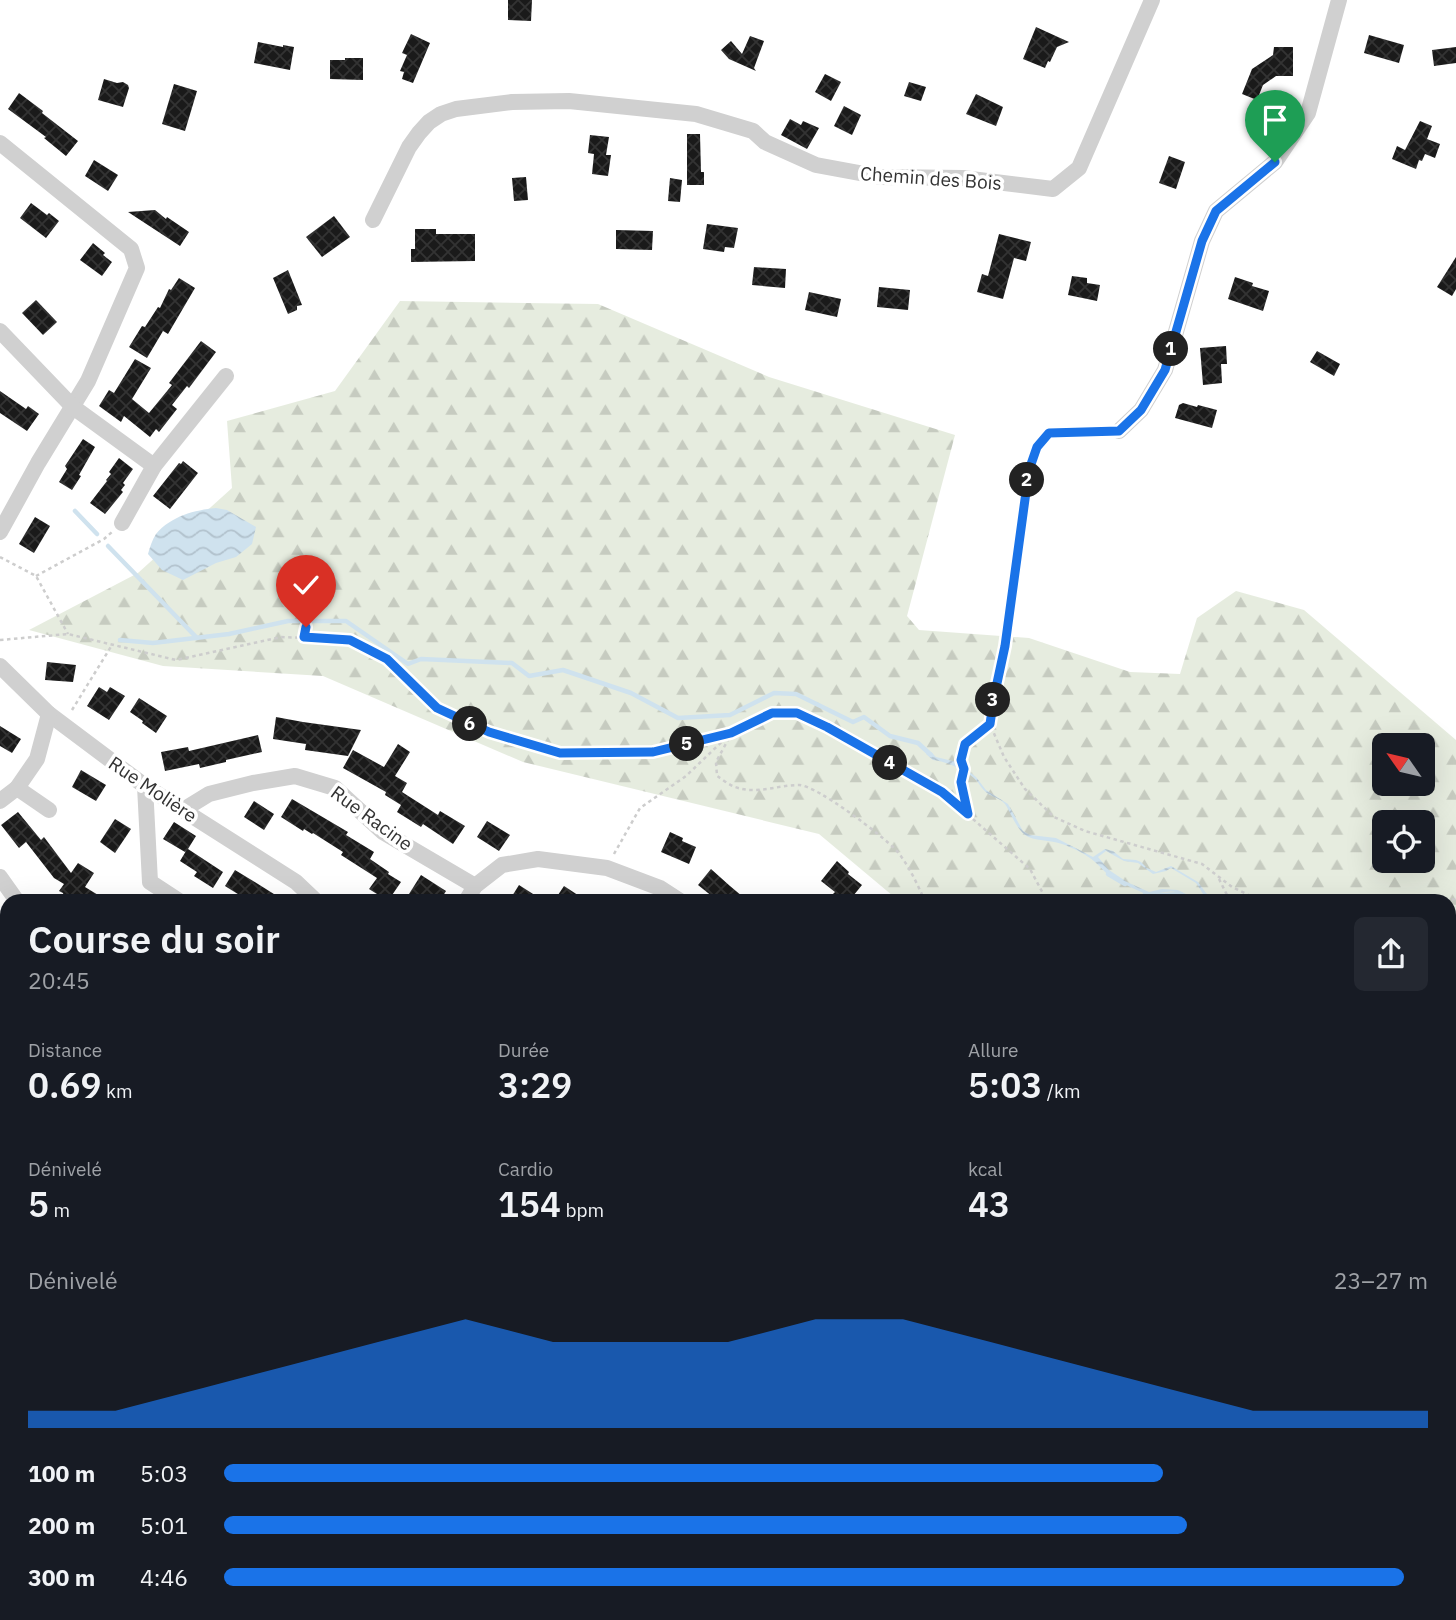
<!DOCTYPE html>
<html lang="fr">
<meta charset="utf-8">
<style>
:root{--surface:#171b24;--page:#242831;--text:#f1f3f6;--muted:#9ea1a6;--accent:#1a73e8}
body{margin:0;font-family:"IBM Plex Sans",sans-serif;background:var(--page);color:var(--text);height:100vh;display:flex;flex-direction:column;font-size:26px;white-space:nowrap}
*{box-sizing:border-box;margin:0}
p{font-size:23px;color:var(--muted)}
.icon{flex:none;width:38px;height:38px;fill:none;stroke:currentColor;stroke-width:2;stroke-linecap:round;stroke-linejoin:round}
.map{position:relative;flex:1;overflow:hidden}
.panel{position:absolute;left:0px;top:894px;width:1456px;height:726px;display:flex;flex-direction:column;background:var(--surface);border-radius:21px 21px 0 0;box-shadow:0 7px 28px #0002}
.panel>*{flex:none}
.needle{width:46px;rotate:304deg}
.buttons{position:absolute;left:1372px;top:733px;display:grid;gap:14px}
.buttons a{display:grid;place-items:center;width:63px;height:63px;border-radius:10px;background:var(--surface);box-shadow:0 7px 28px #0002;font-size:35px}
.pin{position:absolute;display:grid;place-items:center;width:60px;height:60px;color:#fff;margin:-72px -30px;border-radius:50% 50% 50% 0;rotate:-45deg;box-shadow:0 0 7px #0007}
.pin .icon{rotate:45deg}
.km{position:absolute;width:35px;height:35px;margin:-18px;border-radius:50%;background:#222;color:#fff;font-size:19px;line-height:35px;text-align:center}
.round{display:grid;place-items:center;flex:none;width:74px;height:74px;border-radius:10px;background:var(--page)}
.head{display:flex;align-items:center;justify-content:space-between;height:119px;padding:0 28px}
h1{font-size:38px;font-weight:600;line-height:52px}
.metrics{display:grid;grid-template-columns:repeat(3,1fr);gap:10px;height:119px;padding:7px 28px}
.metrics div{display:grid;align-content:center}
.metrics b{font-size:35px;font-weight:600}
.metrics small{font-size:19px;font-weight:400}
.metrics p{font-size:19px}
.chart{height:196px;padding:14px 28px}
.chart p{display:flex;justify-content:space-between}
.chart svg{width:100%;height:126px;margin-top:7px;fill:var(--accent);opacity:.7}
ul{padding:0 28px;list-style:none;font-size:23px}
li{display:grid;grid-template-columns:112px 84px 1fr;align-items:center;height:52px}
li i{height:18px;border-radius:9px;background:var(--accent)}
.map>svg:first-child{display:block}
</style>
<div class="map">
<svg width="1456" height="1620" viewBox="0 0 1456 1620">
<defs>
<pattern id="forest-firs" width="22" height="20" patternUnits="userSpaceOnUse" patternTransform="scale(1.75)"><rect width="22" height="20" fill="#e6ecdf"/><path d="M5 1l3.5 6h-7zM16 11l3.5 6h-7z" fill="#c6cbc0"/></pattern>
<pattern id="water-waves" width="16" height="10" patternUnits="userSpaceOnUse" patternTransform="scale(1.75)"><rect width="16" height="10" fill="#cfe2ee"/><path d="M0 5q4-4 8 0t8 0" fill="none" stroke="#b2c2cd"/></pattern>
<pattern id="building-cross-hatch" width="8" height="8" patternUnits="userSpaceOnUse" patternTransform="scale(1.75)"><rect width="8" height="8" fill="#1a1a1a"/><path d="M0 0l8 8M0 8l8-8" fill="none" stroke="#333"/></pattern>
</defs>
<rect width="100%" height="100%" fill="#fff"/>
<g fill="url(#forest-firs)" fill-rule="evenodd">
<path d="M400,301L598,304L769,377L955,435L907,616L919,630L1029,638L1130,672L1180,674L1197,618L1236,591L1304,610L1456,740V1117L1449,1123V901H899L819,834L523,762L323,676L163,666L29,630L138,573L232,488L227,421L335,391ZM1384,746H1423V784H1384ZM1384,822H1423V861H1384Z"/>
<path d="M1034,1614H1191L1185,1620H1043Z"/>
</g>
<g fill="url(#water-waves)" fill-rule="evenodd">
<path d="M216,508L227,510L256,527L252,544L236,557L216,563L183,580L162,570L148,554C150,547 152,540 156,534C171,516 195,510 216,508Z"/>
<path d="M931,752L936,757L957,762L976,777L986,790L1008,804L1023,831L1030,835L1056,838L1093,857L1105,849L1113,851L1123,859L1136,860L1141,862L1147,868L1156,872L1171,866L1198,882L1206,893L1216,901C1208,901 1200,902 1192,901C1184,900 1189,900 1183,895C1173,888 1160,893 1150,896C1137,890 1123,884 1111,877C1105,873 1100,866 1095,862C1086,854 1073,848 1062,844C1051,840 1033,841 1025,835C1016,828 1011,813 1005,804C1000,798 992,797 987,793C982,789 980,785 976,780C968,771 945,761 933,760L926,754ZM1106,851L1124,861L1138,863L1153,874L1166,871L1171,868L1196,883L1205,897L1196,899L1178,890L1162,889L1149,892L1127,882L1109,870L1098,857Z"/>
<path d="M998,1614H1069L1066,1620H1012L998,1616Z"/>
</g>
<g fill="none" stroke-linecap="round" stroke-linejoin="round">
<g stroke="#cfe2ee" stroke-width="4.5">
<path d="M75,511L97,534"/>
<path d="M108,546L197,638"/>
<path d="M120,640L153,643L229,634L288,621H346L408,664L421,659L512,663L529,676L563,670L631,693L678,718L730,715L774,693L796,694L853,722L864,717L890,736L918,743L931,755"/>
<path d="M1108,874L1125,884"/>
<path d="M1145,894L1150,896L1180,894L1192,901"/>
</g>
</g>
<g fill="url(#building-cross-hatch)">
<path d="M508,0H532L531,21L508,20Z"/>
<path d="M1036,27L1069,42L1057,47L1050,62L1048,61L1045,68L1023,59Z"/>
<path d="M411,34L430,43L413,83L402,79L404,72L400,71L407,55L402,53Z"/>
<path d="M1369,35L1404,45L1399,63L1364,53Z"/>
<path d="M750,36L764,41L754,68L756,71L729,59L721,50L731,41L742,54Z"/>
<path d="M258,42L283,47V45L294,47L290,70L254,63Z"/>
<path d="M1274,47H1293V76H1276L1263,85L1257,100L1242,94L1252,69L1273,55Z"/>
<path d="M1456,47V63L1434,66L1432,50Z"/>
<path d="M345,58H363V80L330,79V60H345Z"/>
<path d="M825,74L841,82L831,101L815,92Z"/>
<path d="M104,79L117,83L123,82L128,85L129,88L123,107L98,100Z"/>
<path d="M909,82L926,87L921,101L904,96Z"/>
<path d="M174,84L197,91L185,131L162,124Z"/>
<path d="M19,93L43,111L42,113L78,141L66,156L44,138L46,137L8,109Z"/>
<path d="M976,94L1003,107L996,126L966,114Z"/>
<path d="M844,106L861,115L852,135L834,126Z"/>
<path d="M790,119L801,125L803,121L819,128L807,149L781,135Z"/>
<path d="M1420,121L1432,126L1427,139L1440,144L1435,158L1425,154L1422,161L1419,160L1416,169L1392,159L1397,146L1405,150Z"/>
<path d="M687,134H700L701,172H704V185H687Z"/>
<path d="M590,135L609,137L606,155H611L608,176L592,174L594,154L588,153Z"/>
<path d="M1169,156L1185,162L1176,189L1159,183Z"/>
<path d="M94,160L118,175L108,191L85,176Z"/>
<path d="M526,177L528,200L514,201L512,178Z"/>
<path d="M670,178L682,180L680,202L668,201Z"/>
<path d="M31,203L47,215L49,213L59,221L46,238L20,218Z"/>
<path d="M155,210L166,219L167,217L189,232L180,246L128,212Z"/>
<path d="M334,216L350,237L322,257L306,237Z"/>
<path d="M707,224L738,228L734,248L725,247L724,252L703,249Z"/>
<path d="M415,229H436V234H475V261L411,262V249H415Z"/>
<path d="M616,230L653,231L652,250L616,249Z"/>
<path d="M999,234L1031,242L1026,261L1014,258L1003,299L977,292L982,274L988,276Z"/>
<path d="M93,243L105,253L103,255L112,262L102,276L80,260Z"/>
<path d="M1456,257V289L1452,296L1437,287Z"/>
<path d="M754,267L786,269L785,288L752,285Z"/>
<path d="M288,270L302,305L297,306V310L288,314L273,278Z"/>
<path d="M1072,276L1087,278V283L1100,285L1097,301L1068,295Z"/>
<path d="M1235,277L1253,283L1252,286L1269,291L1263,311L1228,299Z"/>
<path d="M179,278L195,288L168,334L163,331L147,358L129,347L142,326L145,327L158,307L160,308L169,289L171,290Z"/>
<path d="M879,287L910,290L908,310L877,307Z"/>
<path d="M809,292L841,299L837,317L805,310Z"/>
<path d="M36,300L57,322L43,335L22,313Z"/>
<path d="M201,341L216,352L189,388L187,386L172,405L177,409L159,432L156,429L150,437L124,416L121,422L99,406L109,390L114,393L135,359L151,368L132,399L149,413L172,385L169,383Z"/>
<path d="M1226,346L1227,364H1221L1222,383L1203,385L1200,348Z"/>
<path d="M1317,351L1340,364L1334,376L1310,362Z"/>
<path d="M0,391L26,409L28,406L39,414L27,431L0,413Z"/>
<path d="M1183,403L1197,407L1198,405L1217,410L1212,428L1175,418L1179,405Z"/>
<path d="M83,439L95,447L79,475L81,476L72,490L59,482L67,469L65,466Z"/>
<path d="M119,458L133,469L123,483L125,485L121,490L123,492L105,514L90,503L107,481L106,480L111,474L109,472Z"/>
<path d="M183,461L198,473L170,509L153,496L179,463L181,464Z"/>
<path d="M35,517L50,526L34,553L19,544Z"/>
<path d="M47,662L76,665L73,682L45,680Z"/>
<path d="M99,687L107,692L110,687L125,696L109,720L87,706Z"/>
<path d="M139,698L167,716L156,733L142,723L143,721L130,712Z"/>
<path d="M276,717L303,722L361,730L348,756L305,750L306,744L273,739Z"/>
<path d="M0,726L21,739L12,753L0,746Z"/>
<path d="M258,735L262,752L226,760V762L200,768L199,764L165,771L161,752L188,747L189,751Z"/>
<path d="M398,744L410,752L395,776L407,783L402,792L438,815L440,811L465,826L453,844L423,824L421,827L397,812L401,805L385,795L386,792L343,768L353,750L384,767Z"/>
<path d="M81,770L106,785L96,801L72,787Z"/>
<path d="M292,799L348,832L346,835L374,852L370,859L389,872L388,874L401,882L388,901L369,889L377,878L341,855L343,852L313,833L312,834L304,829L303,831L281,817Z"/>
<path d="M254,801L274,814L264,830L244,817Z"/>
<path d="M18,812L41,840L44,837L71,873L78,863L94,873L85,887L108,901H65L63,893L59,891L64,884L54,878L26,842L19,848L1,825Z"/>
<path d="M115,819L131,829L115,853L100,842Z"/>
<path d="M487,821L510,835L499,851L477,837Z"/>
<path d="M174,822L196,836L188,849L223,872L213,888L194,876L197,872L180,861L186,851L185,852L163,839Z"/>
<path d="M670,832L683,838L682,841L696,847L689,864L661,852Z"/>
<path d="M837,861L849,872L848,874L862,885L849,901H842L833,894L835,892L821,881Z"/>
<path d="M711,869L730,886L748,901H718L698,885Z"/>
<path d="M235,870L258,884L285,901H249L225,886Z"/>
<path d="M421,875L446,891L440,901H421L409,894Z"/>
<path d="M519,885L544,901H509Z"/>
<path d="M564,886L587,901H554Z"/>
</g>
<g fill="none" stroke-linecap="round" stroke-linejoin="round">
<g stroke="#cdcdcd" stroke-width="2.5" stroke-dasharray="3.5 3.5" stroke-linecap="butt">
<path d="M1103,431L1049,433L1037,447L1029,470L1005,646L994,697L990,724L1004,757L1025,789L1054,817L1085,831L1202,864L1232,887L1261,901"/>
<path d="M0,557L36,576L68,634"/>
<path d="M36,576L104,539L112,532"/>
<path d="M304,611L306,627L305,637"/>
<path d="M0,640L68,634L176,660L281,637L350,640L387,659L437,708L489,732L560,753L653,752L731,733"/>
<path d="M72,710L112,645"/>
<path d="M729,738L716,762L717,776C722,779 729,785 735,787C757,795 777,785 799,785C816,785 883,836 896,850C909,865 917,884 925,901"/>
<path d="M968,815L961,782L964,769L961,760L965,744L990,724"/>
<path d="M614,854L640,808L686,776L731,733L748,724L772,713H797L827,728L942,792L1030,869L1047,901"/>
<path d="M1219,879L1230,901"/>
<path d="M1445,901L1456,899"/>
<path d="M1449,1006H1456"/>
<path d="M1449,1073L1456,1071"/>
<path d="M742,1614L745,1620"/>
</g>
<g stroke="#d0d0d0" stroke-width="16">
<path d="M0,143L131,249L137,268L88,381L38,463L0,532"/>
<path d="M373,220L409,147L419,133L429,122L441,114L456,109L512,102L569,101L696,114L753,131L765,142L816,165L881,177L963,178L1053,189L1079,168L1152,0"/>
<path d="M0,331L73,407L154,466"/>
<path d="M1119,431L1141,410L1165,370L1202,241L1216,211L1275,162L1308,113L1339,0"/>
<path d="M122,523L154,466L226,376"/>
<path d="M0,666L49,714L145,786L296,882L316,901"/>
<path d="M145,786L150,882L179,901"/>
<path d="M0,801L17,788"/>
<path d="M49,810L17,788L37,759L49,714"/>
<path d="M183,810L209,794L253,783L295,776L335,788L383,832L475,886"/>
<path d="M0,877L17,901"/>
<path d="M466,901L475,886L502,865L538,859L607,868L660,888L680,901"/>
<path d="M0,1120L7,1122"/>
<path d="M1397,1614L1406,1620"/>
<path d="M166,1620V1614"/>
<path d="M670,1620L671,1614"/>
<path d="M1365,1620L1371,1614"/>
</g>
</g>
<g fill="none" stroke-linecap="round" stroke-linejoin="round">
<g stroke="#fff" stroke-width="14">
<path id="route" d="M306,627L304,637L350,640L387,659L437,708L489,732L560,753L653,752L731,733L772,713H797L827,727L942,792L968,814L961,782L964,769L961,760L965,744L990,724L994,697L1005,646L1029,470L1037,447L1049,433L1119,431L1141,410L1165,370L1202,241L1216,211L1275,162"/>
</g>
<use href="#route" stroke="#1a73e8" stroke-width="9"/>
</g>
<g text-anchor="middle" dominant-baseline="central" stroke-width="7" stroke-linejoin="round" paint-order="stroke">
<g font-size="19" fill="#333" stroke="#fff">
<text transform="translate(931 178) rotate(4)">Chemin des Bois</text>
<text transform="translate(153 789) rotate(34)">Rue Molière</text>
<text transform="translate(372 818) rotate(36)">Rue Racine</text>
</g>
</g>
</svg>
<div class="buttons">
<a><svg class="needle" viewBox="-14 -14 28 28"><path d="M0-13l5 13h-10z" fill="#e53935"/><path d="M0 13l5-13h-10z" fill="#9ea1a6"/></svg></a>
<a><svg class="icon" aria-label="locate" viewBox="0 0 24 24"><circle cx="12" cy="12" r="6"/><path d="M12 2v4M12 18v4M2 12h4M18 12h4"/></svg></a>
</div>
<div class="pin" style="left:1275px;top:162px;background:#1e9e55"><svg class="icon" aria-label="arrive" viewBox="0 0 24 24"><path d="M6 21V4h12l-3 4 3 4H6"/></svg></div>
<div class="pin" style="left:306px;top:627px;background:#d93025"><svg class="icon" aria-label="check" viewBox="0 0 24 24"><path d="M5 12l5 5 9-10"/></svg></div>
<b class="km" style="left:1171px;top:349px">1</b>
<b class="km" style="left:1027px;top:480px">2</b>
<b class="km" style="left:993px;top:700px">3</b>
<b class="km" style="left:890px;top:763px">4</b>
<b class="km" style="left:687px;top:744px">5</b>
<b class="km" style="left:470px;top:724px">6</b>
<section class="panel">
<div class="head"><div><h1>Course du soir</h1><p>20:45</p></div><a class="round"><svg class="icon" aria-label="share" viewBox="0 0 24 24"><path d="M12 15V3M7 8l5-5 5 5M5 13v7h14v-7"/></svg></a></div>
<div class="metrics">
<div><p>Distance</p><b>0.69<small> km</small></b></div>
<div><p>Durée</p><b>3:29</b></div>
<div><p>Allure</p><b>5:03<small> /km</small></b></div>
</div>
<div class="metrics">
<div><p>Dénivelé</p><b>5<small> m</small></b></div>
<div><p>Cardio</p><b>154<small> bpm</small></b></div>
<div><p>kcal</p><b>43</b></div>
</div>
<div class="chart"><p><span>Dénivelé</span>23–27 m</p>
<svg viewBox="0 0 160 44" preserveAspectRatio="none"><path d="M0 44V38L10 38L20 30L30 22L40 14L50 6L60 14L70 14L80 14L90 6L100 6L110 14L120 22L130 30L140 38L150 38L160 38V44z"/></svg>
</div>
<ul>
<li><b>100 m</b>5:03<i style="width:78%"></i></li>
<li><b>200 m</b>5:01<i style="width:80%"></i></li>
<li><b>300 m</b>4:46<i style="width:98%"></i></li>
</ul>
</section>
</div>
